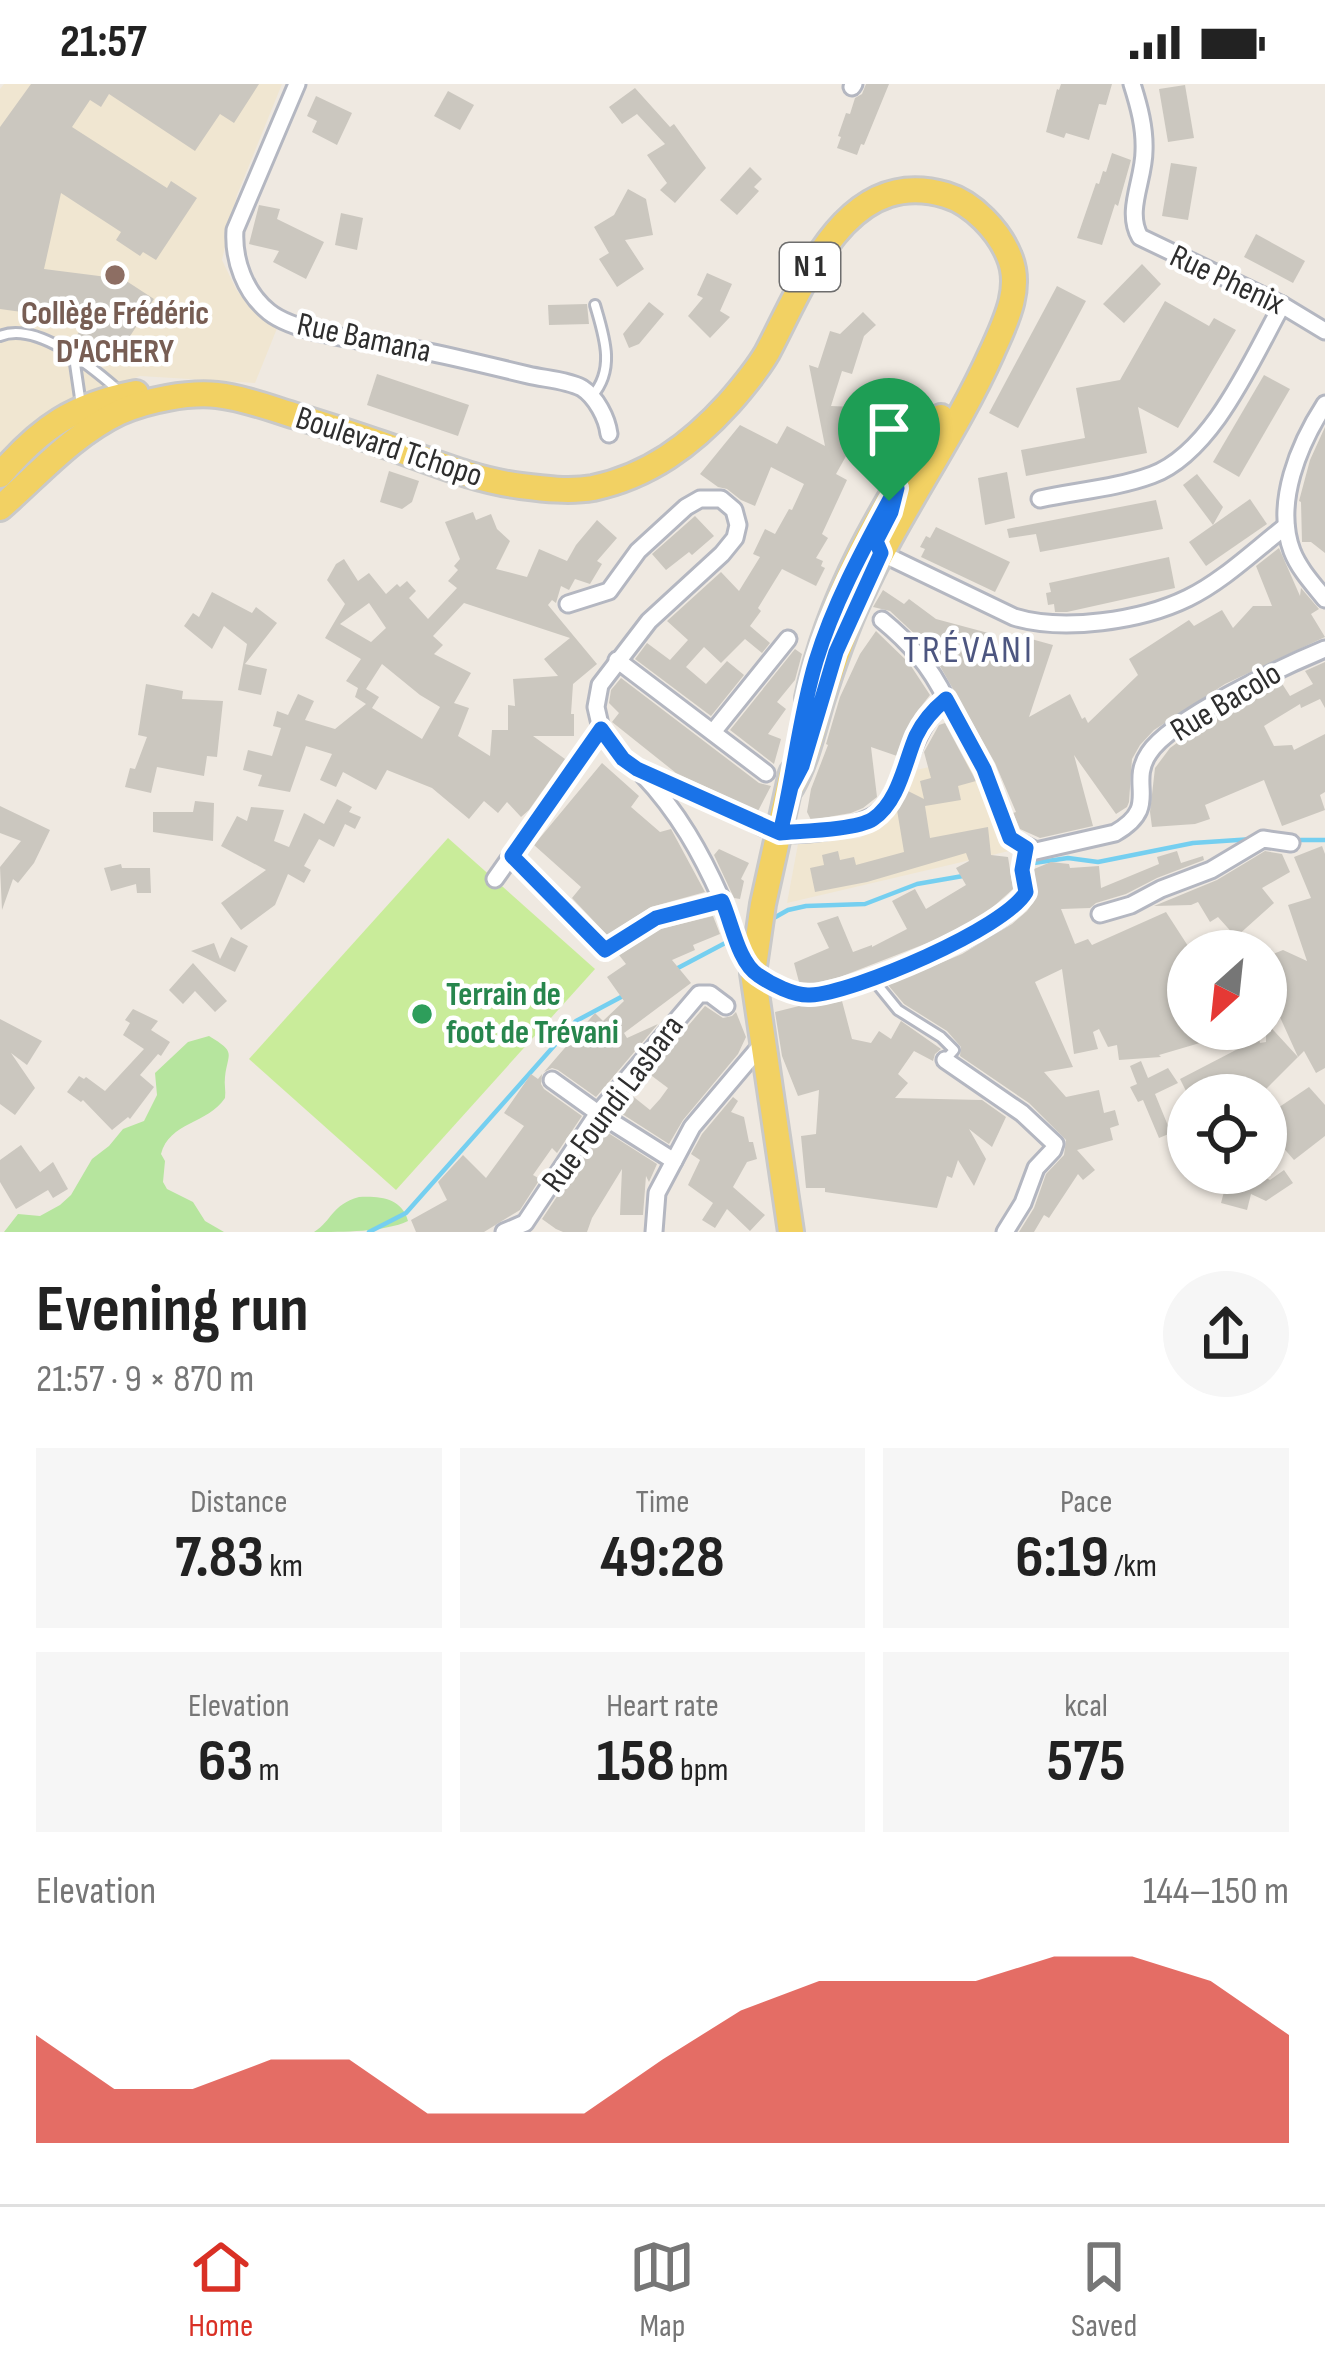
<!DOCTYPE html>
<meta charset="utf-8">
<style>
:root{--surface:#fff;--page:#f6f6f6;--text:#222;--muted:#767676;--line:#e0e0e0;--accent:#d93025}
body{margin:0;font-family:"Sofia Sans Condensed",sans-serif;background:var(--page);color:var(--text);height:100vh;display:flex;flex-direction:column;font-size:45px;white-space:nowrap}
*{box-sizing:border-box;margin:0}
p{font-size:39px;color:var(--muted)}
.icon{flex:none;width:66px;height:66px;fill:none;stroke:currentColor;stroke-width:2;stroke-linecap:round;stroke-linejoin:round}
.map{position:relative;height:1148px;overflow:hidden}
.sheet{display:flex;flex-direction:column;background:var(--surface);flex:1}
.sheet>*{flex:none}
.needle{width:78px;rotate:207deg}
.controls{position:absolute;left:1167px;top:846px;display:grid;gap:24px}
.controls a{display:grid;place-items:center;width:120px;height:120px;border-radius:50%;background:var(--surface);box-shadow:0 3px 9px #0004;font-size:60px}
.pin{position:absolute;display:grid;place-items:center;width:102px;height:102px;color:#fff;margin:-123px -51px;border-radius:50% 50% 50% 0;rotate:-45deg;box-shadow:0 0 12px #0007}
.pin .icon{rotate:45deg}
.round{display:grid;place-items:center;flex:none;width:126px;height:126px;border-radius:63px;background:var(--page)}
.headline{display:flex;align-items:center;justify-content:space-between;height:204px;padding:0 36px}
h1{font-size:66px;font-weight:700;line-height:90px}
.metrics{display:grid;grid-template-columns:repeat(3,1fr);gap:18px;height:204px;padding:12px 36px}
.metrics div{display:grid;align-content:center;border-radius:0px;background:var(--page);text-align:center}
.metrics b{font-size:60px;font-weight:700}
.metrics small{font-size:33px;font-weight:400}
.metrics p{font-size:33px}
.chart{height:336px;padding:24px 36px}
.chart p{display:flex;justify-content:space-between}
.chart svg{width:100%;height:216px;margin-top:12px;fill:var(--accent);opacity:.7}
.status{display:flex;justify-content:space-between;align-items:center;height:84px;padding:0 60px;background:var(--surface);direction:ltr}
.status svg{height:33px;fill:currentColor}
.menu{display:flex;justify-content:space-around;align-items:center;height:168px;border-top:3px solid var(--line);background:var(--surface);font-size:33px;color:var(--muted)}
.menu a{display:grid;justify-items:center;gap:6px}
.menu .selected{color:var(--accent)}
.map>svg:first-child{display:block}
</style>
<div class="status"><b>21:57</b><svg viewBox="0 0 49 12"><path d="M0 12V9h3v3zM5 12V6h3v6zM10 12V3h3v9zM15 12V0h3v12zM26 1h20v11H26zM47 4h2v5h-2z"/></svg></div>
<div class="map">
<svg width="1325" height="1148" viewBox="0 0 1325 1148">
<rect width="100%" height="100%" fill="#efe9e1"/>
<g fill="#f0e6d1">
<path d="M4,0H282L237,111L222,176L236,205L250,224L278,242L255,299L140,292L73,318L0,382V5Z"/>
<path d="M972,673L1009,767L787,819L798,760L860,754L885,736L912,687Z"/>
</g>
<g fill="#b6e59e">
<path d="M209,952C237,969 228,968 225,993C224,1000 226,1007 225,1014C208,1040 169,1038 161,1070L165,1077L163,1098L167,1105L193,1118L205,1137L224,1148H4L18,1130L40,1132L60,1121L71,1111L92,1075L109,1062L123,1045L144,1037L157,1011L155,989L188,958Z"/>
<path d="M359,1113C380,1112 402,1114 408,1137C385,1148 342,1148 314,1148C333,1136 331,1121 359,1113Z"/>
</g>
<path fill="#c9ec9a" d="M448,754L595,885L396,1106L249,975Z"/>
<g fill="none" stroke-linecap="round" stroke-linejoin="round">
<g stroke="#75cff0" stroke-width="4.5">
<path d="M1295,756H1325"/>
<path d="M1027,780L1068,774L1098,778L1193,759L1253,755"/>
<path d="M772,835L788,826L806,822L865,820L917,800L963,792"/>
<path d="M676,885L729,857"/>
<path d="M369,1148L406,1129L576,937L623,912"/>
</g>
</g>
<g fill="#cbc7bf" fill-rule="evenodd">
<path d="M31,0H259L234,39L220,30L195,67L109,10L101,23L90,16L72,43L167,104L171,97L197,114L156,176L143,168L140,172L116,156L121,148L61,109L44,185L107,193L111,187L154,215L114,277L77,251L87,237L0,225V43Z"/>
<path d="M866,0H889L864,61L861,60L857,71L837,64L841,53L838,52L846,29L850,30L855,14L862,10Z"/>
<path d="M1061,0H1112L1106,21L1099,20L1089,56L1066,49L1064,54L1046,48L1057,5L1059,6Z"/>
<path d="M1185,1L1194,54L1168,58L1159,5Z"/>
<path d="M635,4L670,43L674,40L706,84L675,119L660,106L667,99L647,71L665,60L637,30L622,40L609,23Z"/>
<path d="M448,7L474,21L460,46L434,32Z"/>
<path d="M316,12L352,29L337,61L312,48L317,37L307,32Z"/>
<path d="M1112,69L1131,76L1118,122L1115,120L1102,161L1077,154L1096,99L1099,100L1103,87L1106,88Z"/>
<path d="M1171,79L1197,83L1188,136L1162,132Z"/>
<path d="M750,83L762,95L754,103L759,107L737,131L720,116Z"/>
<path d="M628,105L646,115L653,151L625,156L644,185L617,203L599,175L609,169L594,143L614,131Z"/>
<path d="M259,121L280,125L277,135L324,158L306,195L273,178L279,167L249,160Z"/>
<path d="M341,129L363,134L357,166L335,161Z"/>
<path d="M1256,150L1305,177L1293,199L1244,173Z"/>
<path d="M1142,180L1161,200L1124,239L1103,220Z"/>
<path d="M707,189L732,200L720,227L730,233L710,254L688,232L703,214L697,211Z"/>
<path d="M1057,202L1086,217L1018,344L989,329Z"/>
<path d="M1165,217L1209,242L1214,234L1236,246L1178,344L1138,323L1147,369L1026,392L1021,366L1085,354L1076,304L1120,296Z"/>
<path d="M649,218L664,230L639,260L629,264L623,250Z"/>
<path d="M587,220L589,240L549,241L548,221Z"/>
<path d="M863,228L876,241L864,252L852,290L842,287L831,322L854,323L855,344L869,351L863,363L854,358L836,390L847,396L822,450L828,454L816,474L823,477L821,482L825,484L816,502L782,485L758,524L761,527L750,542L770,559L762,569L745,555L721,579L704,563L686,583L706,600L727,577L744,591L711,632L635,575L647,559L670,576L688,556L667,537L721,488L739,507L760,473L753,470L765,445L775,450L789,425L792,426L804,400L771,383L755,422L741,416L727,405L718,403L700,390L740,341L777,360L787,342L825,362L809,281L818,284L830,247L840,250Z"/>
<path d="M377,290L469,321L458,352L367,321Z"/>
<path d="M1264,291L1290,305L1239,393L1213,378Z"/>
<path d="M1325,343V469L1311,458H1302L1301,418L1299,417L1310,376Z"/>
<path d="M389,387L419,397L412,418L402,425L380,418Z"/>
<path d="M1007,388L1015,434L985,441L978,394Z"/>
<path d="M1197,390L1223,423L1213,441L1183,401Z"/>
<path d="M1250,415L1267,440L1206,482L1189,458Z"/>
<path d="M1156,416L1163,445L1040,468L1036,450L1009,454L1007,445Z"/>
<path d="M473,428L476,436L491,430L497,445L510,457L496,485L527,493L539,465L567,477L576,461L597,436L617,454L597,477L602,480L590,500L575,495L569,506L561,502L556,519L552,516L548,521L597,580L573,600L571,630H574V652H533L565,675L529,726L521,733L507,718L498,729L484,717L469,735L432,704L387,686L376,706L343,688L336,703L320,696L332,670L306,662L290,708L258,702L262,691L243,686L248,666L272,672L281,644L273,642L277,627L288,631L298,610L314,617L305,636L335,645L366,620L355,613L358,604L346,597L361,575L325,554L345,520L327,496L336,480L344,475L358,497L369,489L386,510L397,500L400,503L407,497L416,507L409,514L428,535L457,504L448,497L458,486L454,482L460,475L445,438ZM369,519L386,544L371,558L340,540ZM464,519L570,554L544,575L558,592L513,595L515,622L508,621V646H492L490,672L458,652L469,624L454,619L471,589L434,570L443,561L433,552ZM382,580L420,611L440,623L422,655L372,624L379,613L366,605Z"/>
<path d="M695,432L714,452L692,471L689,468L666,486L652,470Z"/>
<path d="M936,443L1010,478L995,508L921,473L925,465L920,463L926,452L930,454Z"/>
<path d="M1279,464L1300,512L1301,504L1319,525L1311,530L1325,553L1225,600L1154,646L1140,661L1132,675L1129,718L1127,723L1116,730L1074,671L1093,742L1040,754L1020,745L1013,729L1016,728L995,679L936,575L919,554L890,527L873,523L883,506L904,520L909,515L936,535L992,550L987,559L1017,573L1024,553L1053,561L1029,633L1070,610L1082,635L1085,633L1088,639L1138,591L1129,575L1189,536L1194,542L1222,526L1233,544L1253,522H1272L1256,482Z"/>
<path d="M1169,473L1175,504L1067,528H1055L1054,520L1048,521L1046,509L1051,508L1049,499Z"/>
<path d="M212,508L252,529L256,523L277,539L245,580L267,585L261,611L238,606L247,560L224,542L212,565L184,542L193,529L199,533Z"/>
<path d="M876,547L909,579L930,611L915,630L897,672L871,663L877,713L863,724L851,729L811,736L807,728L811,705L828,661L826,660L840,613L860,570Z"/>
<path d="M795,565L802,570L795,596L777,618L786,625L768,650L781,655L774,680L730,646Z"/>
<path d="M1325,578V624L1320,615L1301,624L1300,620L1264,642L1274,662L1292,661L1294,666L1325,650V708L1320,711L1325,726L1282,742L1264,696L1205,721L1210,735L1195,740L1152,743L1150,728L1155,684L1170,664L1210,635L1281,598L1290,612L1313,600L1305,587Z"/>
<path d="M621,594L759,699L771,702L758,727L676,689L612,638L619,629L609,619L611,606Z"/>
<path d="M146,600L183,607L182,615L223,617L217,673L207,672L204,692L157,683L151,709L125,703L130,684L135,685L147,653L138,651Z"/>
<path d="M945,639L976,697L958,702L961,716L925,722L930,754L988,743L991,771L1008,773L1013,805L984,831L935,856L840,893L815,899L799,898L794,879L829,864L817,839L838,832L853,868L872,861V863L907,845L892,817L915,805L926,825L966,801L956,784L969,777L966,769L867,798L815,808L810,784L824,781L822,771L838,767L840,776L854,773L856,781L904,768L897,726L908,707L924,715L920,697L931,694L924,668L939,641Z"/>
<path d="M602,679L639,712L631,723L660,748L671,745L705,808L651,823L607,851L572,814L581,803L534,761Z"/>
<path d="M337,715L352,723L349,728L361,733L355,745L345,740L334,763L319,755L304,782L311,786L304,799L288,790L275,821L241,846L221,819L266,786L221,762L237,732L247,737L251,723L284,726L274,757L289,763L304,729L324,740Z"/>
<path d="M195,717L214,719L213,757L153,748V728H193Z"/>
<path d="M0,722L50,746L34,779L18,799L13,795L2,826L0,783L21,757L0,749Z"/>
<path d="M1322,762L1325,770V984L1316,989L1304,967L1298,973L1270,911L1273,909L1266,893V873L1283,866L1307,877L1288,821L1311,814L1294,773Z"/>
<path d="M719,765L749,779L741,795L744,797L740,815L734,814L714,771Z"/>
<path d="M1177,767L1181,779L1203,772L1204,776L1157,794L1126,810L1096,819L1090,824L1061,825L1075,860L1088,855L1092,861L1166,828L1188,862V945H1207L1210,956L1159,971L1161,973L1119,976L1117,961L1108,963L1099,945L1093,948L1098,965L1074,970L1062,885L1035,898L1073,983L1044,988L1066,1013L1099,1006L1104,1029L1115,1026L1119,1041L1110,1044L1113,1056L1077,1066L1095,1086L1083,1096L1078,1090L1049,1134L1044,1131L1034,1148H1019L1034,1124L1046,1090L1064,1071L1066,1056L1029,1019L960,972L961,963L947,947L904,920L888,901L962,870L1012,840L1027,827L1037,812L1034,785L1051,778L1069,780L1070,784L1099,782L1101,804L1159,780L1157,773Z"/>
<path d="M1265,767L1282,770L1290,788L1262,804L1274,819L1236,853L1218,833L1210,838L1198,818L1191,821L1154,822L1217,796Z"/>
<path d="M121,780L122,784H150L151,809H137L136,800L111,807L104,784Z"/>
<path d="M713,832L720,850L693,861L695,866L672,876L691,899L624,949L627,954L658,940L596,1013L558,986L552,984L544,988L595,929L603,937L624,917L607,893L626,880L619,871L660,845Z"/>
<path d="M231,853L248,862L235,888L191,867L214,859L220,875Z"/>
<path d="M193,879L227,917L215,928L195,907L183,920L169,906Z"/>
<path d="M842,917L852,955L871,959L879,947L891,955L901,937L941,965L935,970L933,977L914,967L898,990L908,999L895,1014L982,1016L1006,1033L992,1063L969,1045L986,1075L974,1102L958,1076L952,1094L947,1092L937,1124L825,1108V1104H806L801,1052L816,1050L819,1006L798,1012L782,972L775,928L799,922H818Z"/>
<path d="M705,922L723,934L732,932L736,928L746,953L738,970L683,1036L669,1060L616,1026L630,1010L650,1026L660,1015L668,1004L648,989Z"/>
<path d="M133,925L158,937L151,946L170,958L161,972L158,970L140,991L154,1003L130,1035L128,1033L112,1046L83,1016L81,1018L67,1008L79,992L84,995L86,993L105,1007L144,965L123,951L130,939L125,936Z"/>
<path d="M0,935L42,957L27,981L11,969L35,1004L15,1031L0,1020Z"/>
<path d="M1266,938L1298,973L1260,1011H1188L1180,995L1259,954L1260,959L1266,958Z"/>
<path d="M1141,977L1148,994L1168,984L1178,999L1155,1010L1171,1049L1159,1054L1143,1016L1138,1018L1130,1003L1137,1000L1130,982Z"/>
<path d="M531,990L538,995L542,990L541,1000L544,1005L582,1032L557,1069L552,1064L533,1091L540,1095L520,1126L484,1148H416L411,1136L447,1116L438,1098L463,1071L486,1094L524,1042L504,1029Z"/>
<path d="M1309,1003L1325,1021V1052L1294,1076L1266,1044V1032Z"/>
<path d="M733,1013L738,1017L731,1028L744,1033L749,1058H753L757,1075L747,1078L733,1103L765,1131L750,1147L727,1125L715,1144L702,1136L713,1119L688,1101L700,1076L691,1070L702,1050Z"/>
<path d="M602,1045L657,1080L649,1098L646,1092L643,1131H620L622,1085L592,1134L587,1148H563L556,1145L542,1135Z"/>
<path d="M21,1061L40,1088L53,1078L68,1105L53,1114L48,1106L16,1125L0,1098V1076Z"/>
<path d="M1284,1086L1293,1099L1266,1117L1251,1110L1247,1126L1221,1119L1229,1089H1256L1270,1096Z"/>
</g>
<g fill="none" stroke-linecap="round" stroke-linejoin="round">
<g stroke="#b4b7c1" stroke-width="14">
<g id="service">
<path d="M0,252C36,237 92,283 118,306"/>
<path d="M74,273L81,321"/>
<path d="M592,312C616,285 604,252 595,221"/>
<path d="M872,894L898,926L941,953L954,966L946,975"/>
</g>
</g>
<g stroke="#b4b7c1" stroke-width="21">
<g id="minor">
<path d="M297,0L235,146C233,176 245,209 269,228C300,253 388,259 429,268C462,275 495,283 528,291C545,295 567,296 582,304C596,313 607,334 609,350"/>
<path d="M1132,0C1139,22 1145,44 1144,67C1144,96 1125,127 1140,153L1282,221L1325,247"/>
<path d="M852,3L854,0"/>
<path d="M1325,320C1299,360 1274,419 1292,467C1299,485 1313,500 1325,515"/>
<path d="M1040,415C1076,407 1117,404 1152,391C1213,368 1252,275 1282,221"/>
<path d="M881,469L1014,533C1063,548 1141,537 1188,514C1223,497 1255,466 1286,442"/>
<path d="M568,520L609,507L638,467L686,423L700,415H721L734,426L738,441L735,454L722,470L649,537L600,601L596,623L601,645L623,675L637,685C671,700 705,716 739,731C752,737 769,748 782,749C809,752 872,743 887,720C910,684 912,645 946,615L984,685L1010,754L1036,767L1115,749C1162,722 1127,701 1149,669C1172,634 1284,582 1325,565"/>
<path d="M882,536C910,559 930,582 946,615"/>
<path d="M617,576L766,689"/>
<path d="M713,648L788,555"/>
<path d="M643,691C678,728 701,769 721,814C730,834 739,876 755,890C765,899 791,910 805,911C833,913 883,889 910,879C943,866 1008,840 1026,808L1022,786L1026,764"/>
<path d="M511,772L605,866L655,834L722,817"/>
<path d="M495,795L601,645"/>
<path d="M1100,830L1131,821L1161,805L1211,786L1263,755L1291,759"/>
<path d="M945,976L1022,1029L1055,1060L1053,1066L1036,1084L1023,1119L1005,1148"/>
<path d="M552,996L598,1029L674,1077"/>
<path d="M504,1148L525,1139L598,1029L699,910H710L726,922"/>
<path d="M654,1148L657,1109L692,1043L763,959"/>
</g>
</g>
<g stroke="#c9c9c9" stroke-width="30">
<g id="primary">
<path d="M0,391C41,343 74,321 136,309"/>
<path d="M0,424C39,390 72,351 120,328C147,316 188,308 217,311C244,314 270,324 296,332C325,341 354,350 382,360C429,376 472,396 521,402C544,405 570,408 593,404C649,392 691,361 729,319C742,304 757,286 767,269C804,200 845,81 946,111C973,119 999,147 1009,172C1023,204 1005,239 992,268C954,353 897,430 859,515C844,548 832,582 821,617C812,647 806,676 791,703"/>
<path d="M808,614C829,512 884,420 941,333"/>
<path d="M791,1148L753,889L763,820L792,689"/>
</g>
</g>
<use href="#service" stroke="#fff" stroke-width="8"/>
<use href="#minor" stroke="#fff" stroke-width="15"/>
<use href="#primary" stroke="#f2d163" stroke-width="24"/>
</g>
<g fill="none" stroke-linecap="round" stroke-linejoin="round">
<g stroke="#fff" stroke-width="24">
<path id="route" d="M889,417C861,469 833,521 816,577C799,634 794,692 780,749L637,685L623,675L601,645L512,772L605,866L656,834L722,817C732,839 738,878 758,891C771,900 794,912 810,911C853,909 1005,845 1026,808L1022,786L1026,764L1010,754L984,685L946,615C934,625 923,637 916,652C905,677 899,718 873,735C856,746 802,747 780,749L791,703L802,682L836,568L881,469L876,457L891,428L897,404L889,417"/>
</g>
<use href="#route" stroke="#1a73e8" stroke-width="15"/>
</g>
<circle fill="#8d6e63" stroke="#fff" stroke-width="4.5" cx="115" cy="191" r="12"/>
<circle fill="#2e9e5b" stroke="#fff" stroke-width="4.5" cx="422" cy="930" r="12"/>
<g text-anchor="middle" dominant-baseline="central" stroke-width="9" stroke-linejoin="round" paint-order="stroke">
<rect fill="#fff" stroke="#6d6d6d" stroke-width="3" x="780" y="159" width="60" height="48" rx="9"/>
<g font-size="30" font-weight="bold" fill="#2e2e2e">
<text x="810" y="183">N 1</text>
</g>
<g font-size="33" fill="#2e2e2e" stroke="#fff">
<text transform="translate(1227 196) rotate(25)">Rue Phenix</text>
<text transform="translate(364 254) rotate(12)">Rue Bamana</text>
<text transform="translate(389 363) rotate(18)">Boulevard Tchopo</text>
<text transform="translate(1226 618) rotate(-31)">Rue Bacolo</text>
<text transform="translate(613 1020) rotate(-53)">Rue Foundi Lasbara</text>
</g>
<g font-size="33" font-weight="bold" fill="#785e54" stroke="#fff">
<text x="115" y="230">Collège Frédéric<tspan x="115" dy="38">D'ACHERY</tspan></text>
</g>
<g font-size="33" font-weight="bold" fill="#27864d" stroke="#fff" text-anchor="start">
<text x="446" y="911">Terrain de<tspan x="446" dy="38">foot de Trévani</tspan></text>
</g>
<g font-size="39" letter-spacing="3" fill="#4d5680" stroke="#fff">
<text x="969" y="566">TRÉVANI</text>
</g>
</g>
</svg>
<div class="controls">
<a><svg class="needle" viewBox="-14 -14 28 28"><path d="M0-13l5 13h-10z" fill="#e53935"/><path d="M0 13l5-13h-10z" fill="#767676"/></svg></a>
<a><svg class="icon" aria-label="locate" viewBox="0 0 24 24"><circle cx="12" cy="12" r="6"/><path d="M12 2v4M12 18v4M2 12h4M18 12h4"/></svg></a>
</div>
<div class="pin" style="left:889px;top:417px;background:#1e9e55"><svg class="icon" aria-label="arrive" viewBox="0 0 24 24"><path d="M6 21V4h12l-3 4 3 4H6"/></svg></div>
</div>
<section class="sheet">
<div class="headline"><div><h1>Evening run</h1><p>21:57 · 9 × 870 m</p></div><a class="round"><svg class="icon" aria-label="share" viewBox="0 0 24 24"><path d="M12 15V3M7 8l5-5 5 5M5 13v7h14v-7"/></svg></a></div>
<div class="metrics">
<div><p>Distance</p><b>7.83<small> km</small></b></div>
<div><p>Time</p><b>49:28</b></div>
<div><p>Pace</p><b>6:19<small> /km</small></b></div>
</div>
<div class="metrics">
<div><p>Elevation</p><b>63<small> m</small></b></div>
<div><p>Heart rate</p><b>158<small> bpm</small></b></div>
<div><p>kcal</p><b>575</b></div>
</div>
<div class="chart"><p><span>Elevation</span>144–150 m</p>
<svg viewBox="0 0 160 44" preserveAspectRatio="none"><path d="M0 44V22L10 33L20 33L30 27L40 27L50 38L60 38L70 38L80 27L90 17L100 11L110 11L120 11L130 6L140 6L150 11L160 22V44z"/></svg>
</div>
</section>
<nav class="menu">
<a class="selected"><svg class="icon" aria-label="home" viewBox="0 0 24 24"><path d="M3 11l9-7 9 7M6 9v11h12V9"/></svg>Home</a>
<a><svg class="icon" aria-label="map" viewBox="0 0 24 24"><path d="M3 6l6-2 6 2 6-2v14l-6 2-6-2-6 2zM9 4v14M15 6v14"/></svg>Map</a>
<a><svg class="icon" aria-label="saved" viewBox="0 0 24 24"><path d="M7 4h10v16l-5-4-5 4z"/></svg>Saved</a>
</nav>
